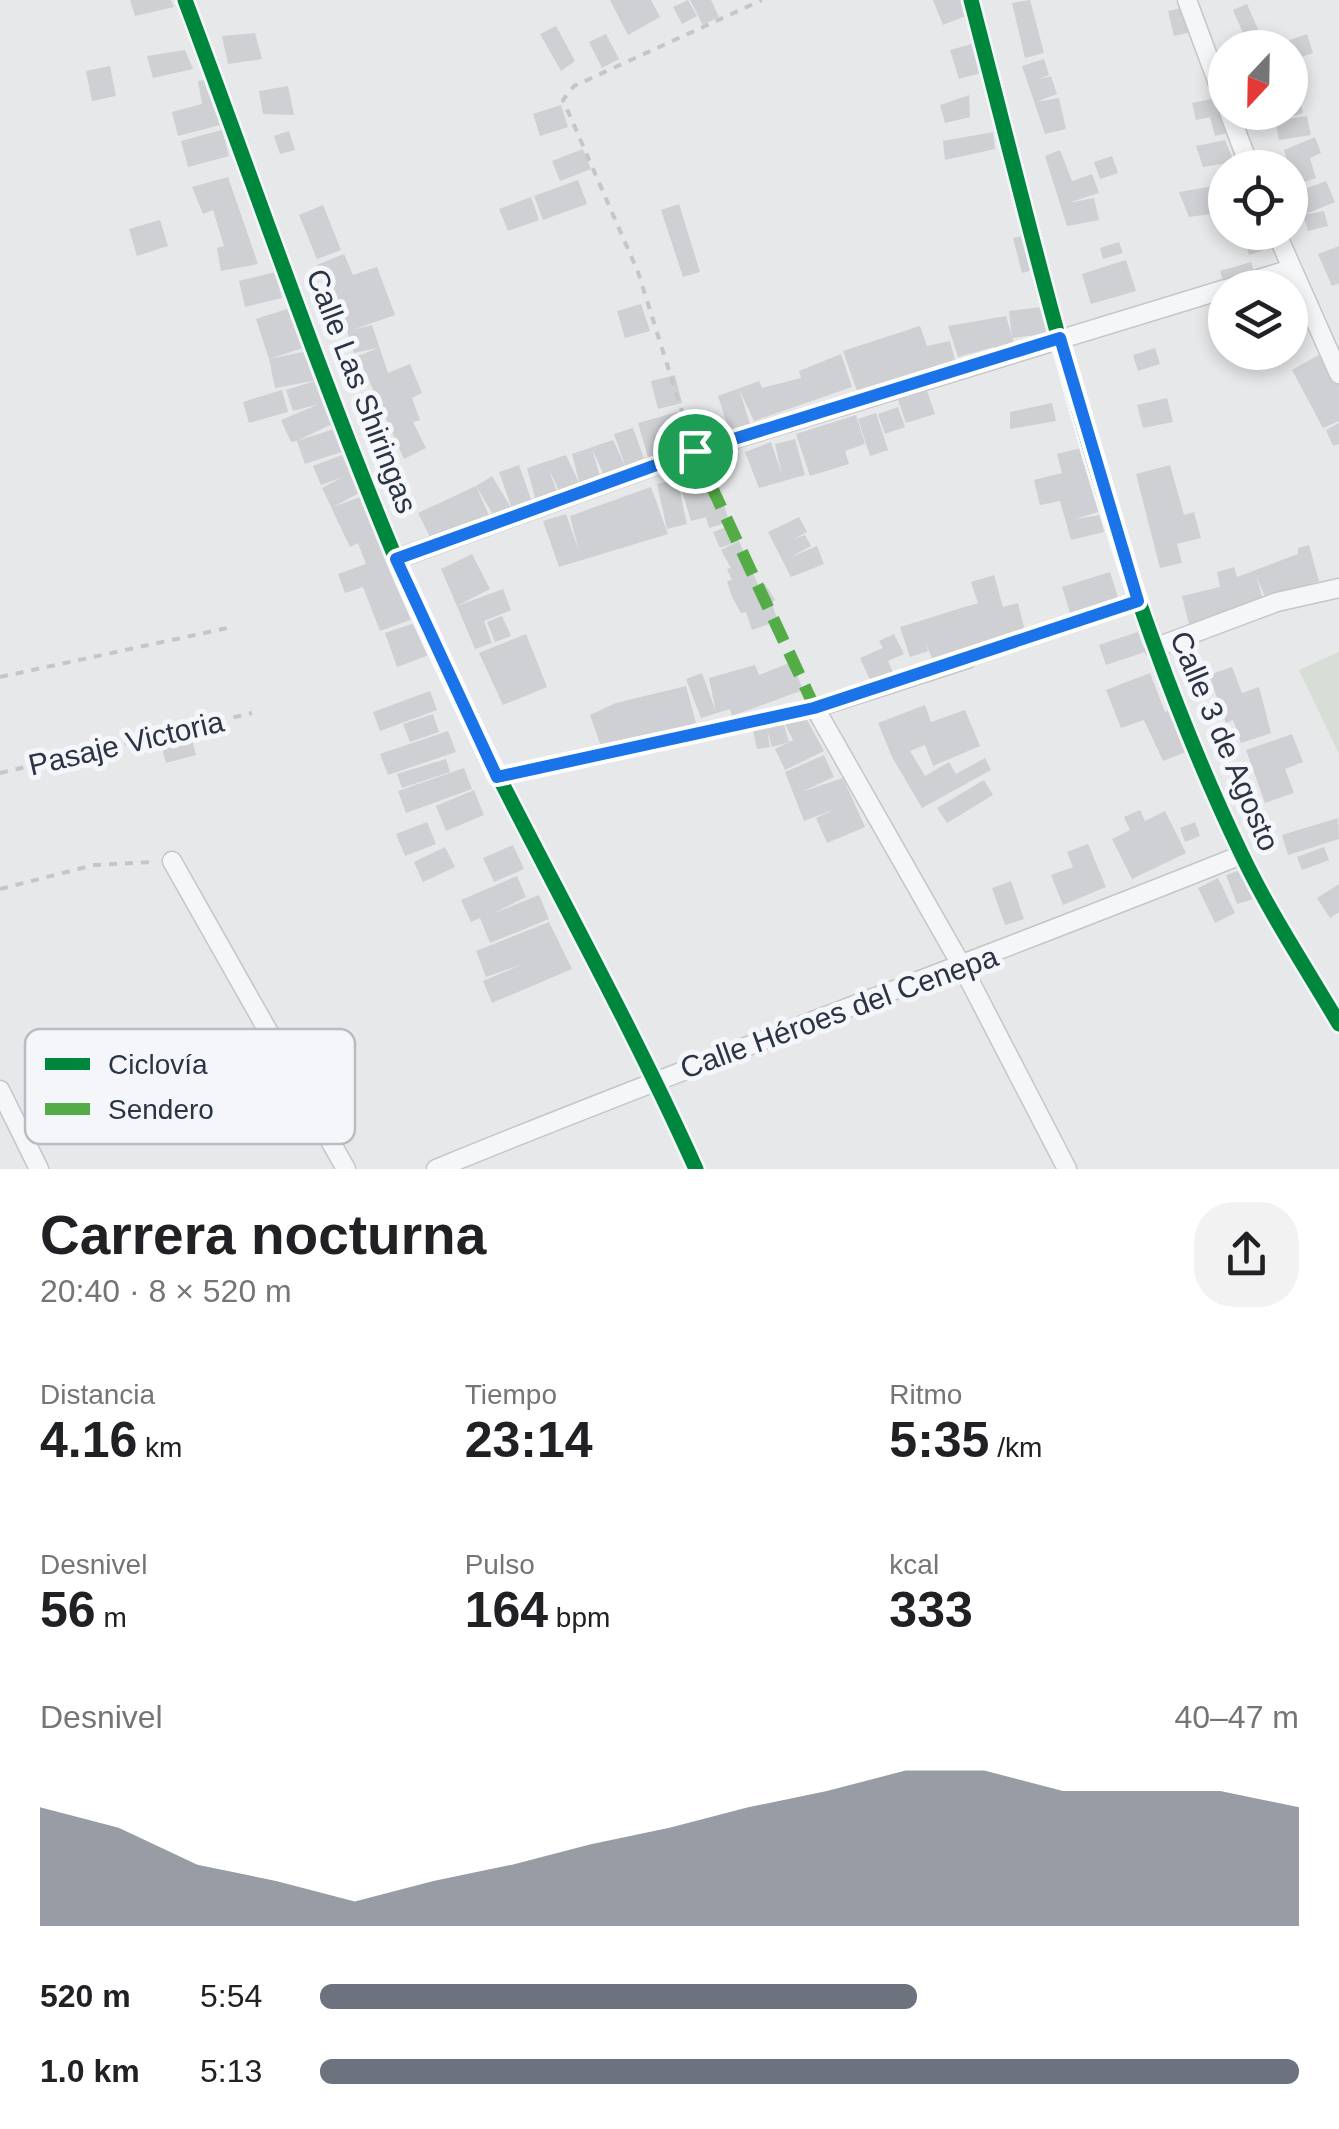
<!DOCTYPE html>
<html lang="es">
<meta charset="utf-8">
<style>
:root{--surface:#fff;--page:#f2f2f2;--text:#202124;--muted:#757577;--accent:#6c737f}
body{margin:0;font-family:Arial,sans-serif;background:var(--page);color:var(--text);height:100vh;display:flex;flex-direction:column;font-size:38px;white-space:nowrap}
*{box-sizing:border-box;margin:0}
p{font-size:32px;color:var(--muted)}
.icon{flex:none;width:55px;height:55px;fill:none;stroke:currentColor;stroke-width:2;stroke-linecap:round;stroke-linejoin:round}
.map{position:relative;height:1169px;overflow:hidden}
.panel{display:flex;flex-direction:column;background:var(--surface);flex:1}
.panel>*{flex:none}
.needle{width:65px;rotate:202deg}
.fabs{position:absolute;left:1208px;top:30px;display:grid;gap:20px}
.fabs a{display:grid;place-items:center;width:100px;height:100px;border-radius:50%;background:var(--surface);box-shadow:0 5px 15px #0003;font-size:50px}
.pin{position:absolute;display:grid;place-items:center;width:85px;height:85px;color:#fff;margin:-42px;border:5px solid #fff;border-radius:50%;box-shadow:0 2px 10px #0007}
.round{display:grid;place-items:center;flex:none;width:105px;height:105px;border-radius:40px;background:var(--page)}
.overview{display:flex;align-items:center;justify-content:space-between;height:170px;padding:0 40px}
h1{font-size:55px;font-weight:600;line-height:75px}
.figures{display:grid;grid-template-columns:repeat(3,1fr);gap:15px;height:170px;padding:10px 40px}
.figures div{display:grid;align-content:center}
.figures b{font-size:50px;font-weight:600}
.figures small{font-size:28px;font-weight:400}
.figures p{font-size:28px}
.chart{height:280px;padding:20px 40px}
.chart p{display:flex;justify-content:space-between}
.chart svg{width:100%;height:180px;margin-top:10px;fill:var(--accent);opacity:.7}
ul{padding:0 40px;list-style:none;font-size:32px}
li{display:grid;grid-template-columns:160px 120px 1fr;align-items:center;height:75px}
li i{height:25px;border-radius:12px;background:var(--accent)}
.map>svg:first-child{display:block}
</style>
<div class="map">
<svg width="1339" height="1169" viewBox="0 0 1339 1169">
<rect width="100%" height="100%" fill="#e6e8ea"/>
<path fill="#d6ded6" d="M1339,652V754L1299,670Z"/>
<g fill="#ced0d3">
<path d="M130,0H171L174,7L135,16Z"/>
<path d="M610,0H651L660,17L628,35Z"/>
<path d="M688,0L697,16L682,24L673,7Z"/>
<path d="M690,0H711L719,17L703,25Z"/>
<path d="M933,0H962L968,15L943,25Z"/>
<path d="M1030,0L1044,53L1025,58L1012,3Z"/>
<path d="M1247,4L1263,41L1249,47L1233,10Z"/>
<path d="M1186,7L1192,32L1174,36L1168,11Z"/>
<path d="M556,26L575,61L561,71L540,34Z"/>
<path d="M255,33L262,59L228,64L222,36Z"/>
<path d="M606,34L619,59L602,68L589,42Z"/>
<path d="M1307,34L1313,53L1290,61V48H1268Z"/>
<path d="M972,44L981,73L959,79L950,50Z"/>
<path d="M185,50L193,69L153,78L147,56Z"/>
<path d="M1044,59L1049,75L1037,80L1051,76L1057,94L1036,102L1059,98L1066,129L1045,134L1022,66Z"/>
<path d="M110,66L116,96L92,101L86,71Z"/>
<path d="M214,78L224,124L178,136L172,112L202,104L198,81Z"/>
<path d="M288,86L294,115L263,114L259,91Z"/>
<path d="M1298,92L1303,113L1275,121L1273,112H1290V94Z"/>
<path d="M969,95L970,117L945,123L940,105Z"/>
<path d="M1220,97L1228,133L1215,136L1210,117L1196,120L1192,103Z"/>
<path d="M561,105L568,127L540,136L533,114Z"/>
<path d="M1307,116L1311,135L1279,140L1275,121Z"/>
<path d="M222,130L229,156L188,167L181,141Z"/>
<path d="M289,131L295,150L280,154L274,136Z"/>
<path d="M993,132L995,149L945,160L943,141Z"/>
<path d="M1315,137L1321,153L1310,158L1316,178L1295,185L1284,150Z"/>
<path d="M1225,140L1234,162L1203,167L1196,146Z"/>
<path d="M583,149L591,169L560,181L552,161Z"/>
<path d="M1060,150L1072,181L1092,174L1099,193L1068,203L1094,198L1099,220L1067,226L1045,156Z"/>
<path d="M1112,156L1118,173L1100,179L1094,162Z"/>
<path d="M228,177L258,264L221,271L217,248L224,246L213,210L203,214L192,187Z"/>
<path d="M578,180L587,204L543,220L534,196Z"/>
<path d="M1326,181L1335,202L1303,215L1294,193Z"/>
<path d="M1225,184V212L1189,217L1179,192Z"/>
<path d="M531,197L539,220L508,231L499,209Z"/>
<path d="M679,204L700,272L683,277L661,210Z"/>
<path d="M323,205L341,250L317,259L299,215Z"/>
<path d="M1324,211L1328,226L1308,231L1303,215Z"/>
<path d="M160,220L168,246L137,256L129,229Z"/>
<path d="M1266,232L1271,248L1249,255L1243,235Z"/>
<path d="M1031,234L1040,268L1022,273L1013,238Z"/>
<path d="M1119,242L1123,253L1103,259L1100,248Z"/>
<path d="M1339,246V283L1332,286L1318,254Z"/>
<path d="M344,254L353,275L377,267L395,315L352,330L372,325L388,373L410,364L422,393L412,398L420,420L413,422L426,448L404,459L358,356L378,348L354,353L332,283L326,285L317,265Z"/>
<path d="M1126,260L1136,291L1091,304L1082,274Z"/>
<path d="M1251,262L1255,276L1224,284L1220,271Z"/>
<path d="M275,272L282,298L245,307L239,281Z"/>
<path d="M641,304L650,331L625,338L617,311Z"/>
<path d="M296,306L309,346L269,359L256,319Z"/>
<path d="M1049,306L1053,333L1012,338L1009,311Z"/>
<path d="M1299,310L1308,327L1290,336V314Z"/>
<path d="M1006,316L1015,347L995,353L994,347L958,357L948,326Z"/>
<path d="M920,326L927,346L950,341L955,360L857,391L843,351Z"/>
<path d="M1155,348L1160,364L1138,371L1133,355Z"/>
<path d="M312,350L334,423L297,441L340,427L347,450L305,464L297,441L291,442L281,420L319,404L293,411L286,390L318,380L275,388L269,359Z"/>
<path d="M1322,353L1339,382V421L1323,428L1292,370Z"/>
<path d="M841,354L852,387L754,421L739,389L750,424L729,430L718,396L759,381L762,388L801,378L799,371Z"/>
<path d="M675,375L682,403L658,409L651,381Z"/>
<path d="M282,390L288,412L249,423L243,402Z"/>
<path d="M927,391L935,414L906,423L898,400Z"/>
<path d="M1167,398L1173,422L1143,428L1137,405Z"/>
<path d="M1052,403L1056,421L1010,429V412Z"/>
<path d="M898,407L905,427L885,434L878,414Z"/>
<path d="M681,411L689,439L665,446L668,455L649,461L638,423Z"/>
<path d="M876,413L888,450L870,456L858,419Z"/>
<path d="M856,415L865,444L845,451L849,464L810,476L796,434Z"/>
<path d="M1339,423V444L1333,446L1326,430Z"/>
<path d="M633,428L645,461L626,468L614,434Z"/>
<path d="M795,439L805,475L759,488L745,452L771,442L782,475L775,444Z"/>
<path d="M613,440L626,468L605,477L592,449L601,480L561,495L548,467L558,495L536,501L527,468L566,455L580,485L572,454Z"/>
<path d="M1085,447L1102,511L1075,519L1100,515L1104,532L1071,540L1060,501L1040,505L1034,480L1062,473L1057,454Z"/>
<path d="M342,455L359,493L333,507L360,497L368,516L372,514L418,617L380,631L363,587L345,593L338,574L366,564L358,543L350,547L322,488L343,477L321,485L313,466Z"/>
<path d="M519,465L533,505L513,511L499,472Z"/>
<path d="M1170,465L1184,515L1194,512L1201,538L1177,544L1182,563L1160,568L1136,474Z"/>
<path d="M492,476L513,511L497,521L476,486Z"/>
<path d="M677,479L687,524L667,529L657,484Z"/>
<path d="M695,480L697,488L717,481L729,522L709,528L706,517L691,521L680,484Z"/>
<path d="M476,486L491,520L434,545L418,513Z"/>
<path d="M651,487L668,534L559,567L543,521L566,514L579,551L570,516Z"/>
<path d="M799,517L807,532L794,539L805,535L811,546L791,557L817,546L824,564L791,577L768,532Z"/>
<path d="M732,525L739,541L720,548L713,532Z"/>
<path d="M739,541L759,587L765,584L775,600L766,606L772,604L778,621L752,630L746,612L741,613L732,597L727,581L732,580L727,569L731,568L721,550Z"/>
<path d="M1309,545L1319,581L1266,599L1256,576L1264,602L1189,624L1182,596L1220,587L1217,572L1234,567L1237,577L1298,554V548Z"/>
<path d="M472,554L490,589L457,606L441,569Z"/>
<path d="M1110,572L1120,604L1072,619L1062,587Z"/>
<path d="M994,575L1003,607L1018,603L1026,635L993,644L992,640L933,661L925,641L928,651L910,657L900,627L978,603L971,582Z"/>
<path d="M503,589L511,610L484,621L492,643L475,649L457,606Z"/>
<path d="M502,616L511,636L495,642L487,622Z"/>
<path d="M418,622L429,655L397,667L385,633Z"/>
<path d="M1138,632L1145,652L1106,665L1099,645Z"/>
<path d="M526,634L547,687L503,705L479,653Z"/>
<path d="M894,634L904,654L888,661L893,672L871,682L860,658L883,648L879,641Z"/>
<path d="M792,662L803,690L732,716L730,709L701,718L686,679L702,673L716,712L709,678L755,665L759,675Z"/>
<path d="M1232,667L1242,693L1259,687L1271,733L1241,743L1233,720L1226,723L1209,675Z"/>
<path d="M1150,673L1165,712L1171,709L1188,751L1163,761L1144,720L1121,728L1106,690Z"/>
<path d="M686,686L696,723L602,749L590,715L616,703Z"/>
<path d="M430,691L437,710L380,731L373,712Z"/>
<path d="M925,705L931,722L965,710L980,746L933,766L925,745L910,751L925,776L949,762L956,774L985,758L991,770L922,808L892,757L878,723Z"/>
<path d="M801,709L824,751L785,770L775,749L793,740L782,718L789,742L772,747L767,730L770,747L757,749L752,726Z"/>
<path d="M433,714L439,732L410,742L403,724Z"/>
<path d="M189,727L196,755L166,763L158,734Z"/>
<path d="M448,731L456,752L388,775L380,754Z"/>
<path d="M1292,734L1303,762L1285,769L1294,793L1265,803L1246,750Z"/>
<path d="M824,755L834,777L801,792L843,778L865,827L827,843L816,818L835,809L804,821L785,772Z"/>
<path d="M446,759L450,772L402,788L397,774Z"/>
<path d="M464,768L472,789L406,813L398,791Z"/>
<path d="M984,780L993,795L947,823L937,808Z"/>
<path d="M474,790L484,815L446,831L436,806Z"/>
<path d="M1140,810L1145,821L1165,811L1186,853L1132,879L1112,839L1130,830L1124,817Z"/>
<path d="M1338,818L1339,839L1288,855L1282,835Z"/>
<path d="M427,822L436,844L405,856L396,834Z"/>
<path d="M1195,822L1200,836L1185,842L1180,828Z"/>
<path d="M1088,844L1106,887L1063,905L1051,875L1073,867L1067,852Z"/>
<path d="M513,845L524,869L494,882L483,858Z"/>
<path d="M445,847L455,867L423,882L414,862Z"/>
<path d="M1324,847L1329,860L1302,870L1297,857Z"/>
<path d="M1246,868L1257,898L1237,904L1226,875Z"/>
<path d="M517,876L526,897L492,914L539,895L549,919L490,943L480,918L471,922L461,900Z"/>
<path d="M1218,878L1235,913L1215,923L1198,888Z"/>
<path d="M1011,881L1024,919L1005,925L992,888Z"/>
<path d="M1339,884V912L1330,918L1317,898Z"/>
<path d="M549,922L572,969L492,1003L483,981L526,963L486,977L476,951Z"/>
</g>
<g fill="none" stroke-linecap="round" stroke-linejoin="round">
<g stroke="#c4c6c8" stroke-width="21">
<g id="minor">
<path d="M185,0C255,186 319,375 396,559C484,768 603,962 696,1169"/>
<path d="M971,0C1046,288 1112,584 1241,853C1269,912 1306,968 1339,1024"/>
<path d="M1187,0L1225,102"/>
<path d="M1229,112L1250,168"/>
<path d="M1276,232L1339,374"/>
<path d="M1229,288L1291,269"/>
<path d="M396,559L695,451L1225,289"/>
<path d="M1154,648L1277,602L1339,588"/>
<path d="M967,659L815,708L963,968L1067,1169"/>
<path d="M172,861L346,1169"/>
<path d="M0,1090L39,1169"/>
<path d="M436,1169C703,1059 974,963 1241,855"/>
</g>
</g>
<g stroke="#c5c6ca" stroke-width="4" stroke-dasharray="8 8" stroke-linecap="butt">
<path d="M688,431L638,272L563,100L574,86L762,0"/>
<path d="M986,653L1119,608"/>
<path d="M0,677L232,627"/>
<path d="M521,772L795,712"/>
<path d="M0,773L252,713"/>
<path d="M0,889L94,865L152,862"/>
</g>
<use href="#minor" stroke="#f5f6f7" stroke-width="18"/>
<path stroke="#54ac47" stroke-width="12" stroke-dasharray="25 12" stroke-linecap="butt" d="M695,451L815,708"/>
<g stroke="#f4f6f9" stroke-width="21">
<g id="cycleway">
<path d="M185,0C255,186 319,375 396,559C484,768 603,962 696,1169"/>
<path d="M971,0C1046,288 1112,584 1241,853C1269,912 1306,968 1339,1024"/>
</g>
</g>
<use href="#cycleway" stroke="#00873e" stroke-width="15"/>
</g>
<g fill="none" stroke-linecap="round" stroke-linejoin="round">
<g stroke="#fff" stroke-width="20">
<path id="route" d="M1060,338L1138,601L814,708L497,777L396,559L695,451Z"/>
</g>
<use href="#route" stroke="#1a73e8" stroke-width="12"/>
</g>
<g text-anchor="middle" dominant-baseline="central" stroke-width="10" stroke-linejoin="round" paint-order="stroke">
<g font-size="30" fill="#2b3445" stroke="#f4f6f9">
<text transform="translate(362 391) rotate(69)">Calle Las Shiringas</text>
<text transform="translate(1225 741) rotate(67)">Calle 3 de Agosto</text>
<text transform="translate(126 743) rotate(-13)">Pasaje Victoria</text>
<text transform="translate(839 1012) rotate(-20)">Calle Héroes del Cenepa</text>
</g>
</g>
<rect x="25" y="1029" width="330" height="115" rx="15" fill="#f4f6f9" stroke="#b8bcc3" stroke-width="2.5"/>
<rect x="45" y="1058" width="45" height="12" fill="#00873e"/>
<rect x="45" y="1103" width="45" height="12" fill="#54ac47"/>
<g font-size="28" fill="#2b3445">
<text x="108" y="1074">Ciclovía</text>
<text x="108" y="1119">Sendero</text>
</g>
</svg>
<div class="fabs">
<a><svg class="needle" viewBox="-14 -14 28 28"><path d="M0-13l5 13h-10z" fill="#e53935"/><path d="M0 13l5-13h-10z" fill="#757577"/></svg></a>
<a><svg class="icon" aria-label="locate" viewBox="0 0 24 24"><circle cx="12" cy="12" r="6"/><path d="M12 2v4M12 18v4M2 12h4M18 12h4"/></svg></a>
<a><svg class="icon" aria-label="layers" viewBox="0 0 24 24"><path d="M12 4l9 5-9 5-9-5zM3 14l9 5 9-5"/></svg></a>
</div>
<div class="pin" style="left:695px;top:451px;background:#1e9e55"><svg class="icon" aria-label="arrive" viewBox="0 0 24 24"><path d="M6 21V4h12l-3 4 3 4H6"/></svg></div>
</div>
<section class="panel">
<div class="overview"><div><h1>Carrera nocturna</h1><p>20:40 · 8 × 520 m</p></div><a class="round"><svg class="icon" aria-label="share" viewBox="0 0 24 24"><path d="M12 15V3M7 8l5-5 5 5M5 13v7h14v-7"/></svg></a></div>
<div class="figures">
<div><p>Distancia</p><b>4.16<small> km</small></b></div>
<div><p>Tiempo</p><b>23:14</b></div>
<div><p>Ritmo</p><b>5:35<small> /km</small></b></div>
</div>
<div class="figures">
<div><p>Desnivel</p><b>56<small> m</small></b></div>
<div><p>Pulso</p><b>164<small> bpm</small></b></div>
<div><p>kcal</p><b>333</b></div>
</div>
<div class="chart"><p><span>Desnivel</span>40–47 m</p>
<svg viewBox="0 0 160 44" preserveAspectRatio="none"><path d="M0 44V15L10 20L20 29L30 33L40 38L50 33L60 29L70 24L80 20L90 15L100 11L110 6L120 6L130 11L140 11L150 11L160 15V44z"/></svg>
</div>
<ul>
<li><b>520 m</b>5:54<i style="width:61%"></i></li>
<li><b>1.0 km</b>5:13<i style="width:100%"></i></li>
</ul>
</section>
